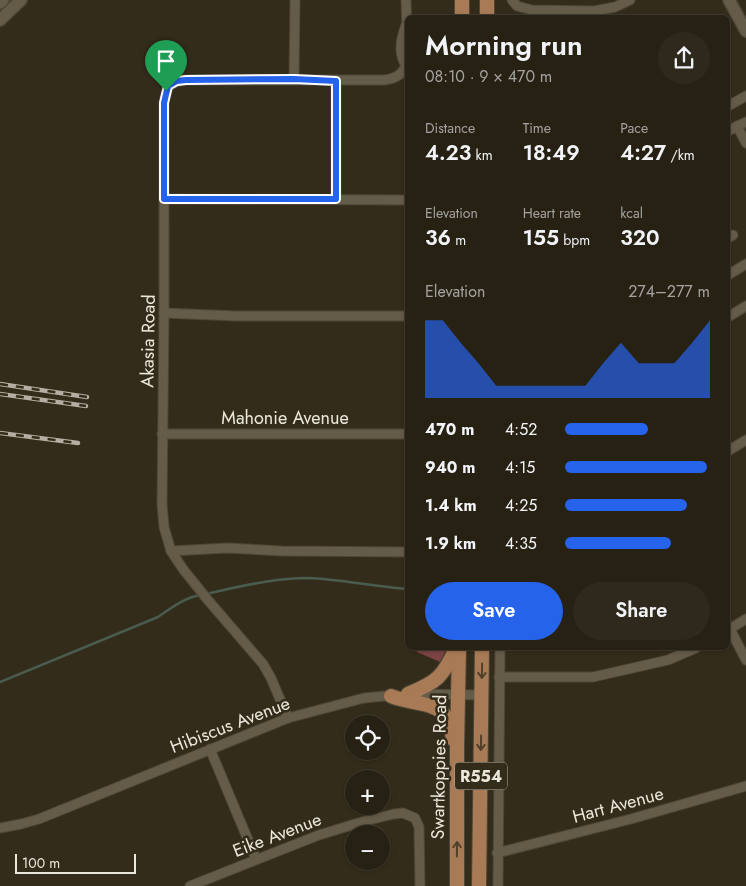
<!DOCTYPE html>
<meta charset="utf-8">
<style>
:root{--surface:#272114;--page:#2f291d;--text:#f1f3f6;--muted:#a4a3a0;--line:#433e34;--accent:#2563eb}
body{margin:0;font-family:Jost,sans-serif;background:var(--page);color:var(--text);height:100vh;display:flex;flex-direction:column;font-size:19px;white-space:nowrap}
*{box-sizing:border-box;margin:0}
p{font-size:16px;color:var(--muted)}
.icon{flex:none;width:28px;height:28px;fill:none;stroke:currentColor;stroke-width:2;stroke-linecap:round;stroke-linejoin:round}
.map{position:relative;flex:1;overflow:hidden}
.panel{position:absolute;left:405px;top:15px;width:325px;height:635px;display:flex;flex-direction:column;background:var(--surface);border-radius:8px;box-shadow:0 1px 4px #0004,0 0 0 1px var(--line)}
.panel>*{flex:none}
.buttons{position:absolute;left:345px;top:715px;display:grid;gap:10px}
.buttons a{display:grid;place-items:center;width:45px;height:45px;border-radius:50%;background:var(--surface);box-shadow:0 1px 4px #0004,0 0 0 1px var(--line);font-size:25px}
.scale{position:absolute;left:15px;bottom:12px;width:121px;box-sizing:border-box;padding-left:5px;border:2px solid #ebe7db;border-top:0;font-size:14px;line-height:18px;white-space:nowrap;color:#ebe7db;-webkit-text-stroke:4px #342c1a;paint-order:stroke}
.pin{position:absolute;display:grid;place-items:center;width:42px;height:42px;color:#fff;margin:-51px -21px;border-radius:50% 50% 50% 0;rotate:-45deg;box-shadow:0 0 5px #0007}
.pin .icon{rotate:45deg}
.round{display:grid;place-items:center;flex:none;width:52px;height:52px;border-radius:26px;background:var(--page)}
.headline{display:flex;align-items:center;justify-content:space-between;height:85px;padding:0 20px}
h1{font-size:28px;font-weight:600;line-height:38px}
.metrics{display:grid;grid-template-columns:repeat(3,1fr);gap:8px;height:85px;padding:5px 20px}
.metrics div{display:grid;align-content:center}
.metrics b{font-size:21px;font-weight:600}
.metrics small{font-size:14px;font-weight:400}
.metrics p{font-size:14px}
.chart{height:140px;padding:10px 20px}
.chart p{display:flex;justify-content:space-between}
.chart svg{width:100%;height:90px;margin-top:5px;fill:var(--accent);opacity:.7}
.button{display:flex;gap:10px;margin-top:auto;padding:10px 20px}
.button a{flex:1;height:58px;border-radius:30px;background:var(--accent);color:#fff;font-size:20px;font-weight:600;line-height:58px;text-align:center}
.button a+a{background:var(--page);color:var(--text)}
ul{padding:0 20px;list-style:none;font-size:16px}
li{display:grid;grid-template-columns:80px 60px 1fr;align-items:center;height:38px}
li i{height:12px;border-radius:6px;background:var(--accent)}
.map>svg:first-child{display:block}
</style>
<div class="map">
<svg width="746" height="886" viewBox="0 0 746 886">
<rect width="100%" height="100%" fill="#342c1a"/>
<path fill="#7b4344" d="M417,648H447L440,662L417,652Z"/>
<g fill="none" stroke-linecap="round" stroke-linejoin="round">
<g stroke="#495c4e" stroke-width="2.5">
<path d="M205,594C239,587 272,578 308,578C341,579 374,587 408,589"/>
<path d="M0,682L158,617C171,608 184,598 200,595"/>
</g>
<g stroke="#4e4738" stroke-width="11">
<g id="street">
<path d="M406,0L407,30"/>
<path d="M512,0L517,6L532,10L594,11L615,7L630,0"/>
<path d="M406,25C401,38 398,54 406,65"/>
<path d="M294,79L295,0"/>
<path d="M728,106L746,96"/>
<path d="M737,126L746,143"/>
<path d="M728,131L746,122"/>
<path d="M164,199L408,200"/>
<path d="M336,199V81"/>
<path d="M728,238L733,235"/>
<path d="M728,275L746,264"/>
<path d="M164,313L236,316H408"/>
<path d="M728,317L746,306"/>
<path d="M162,434H408"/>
<path d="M728,451L746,440"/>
<path d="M171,551L227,548L282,551L408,552"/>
<path d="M730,629L746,660"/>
<path d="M728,630L746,619"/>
<path d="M499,677H593L668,660L696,648"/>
<path d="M414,694L482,695"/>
<path d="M288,718L271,678L263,664L207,599L183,569L171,551L164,527L162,504L164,313V103C167,86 169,82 186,80H384C398,78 403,74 408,61"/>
<path d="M210,749L256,859"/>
<path d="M0,828L21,824L39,819L288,718L364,698L396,695"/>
<path d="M497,853L631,819L746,786"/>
<path d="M190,886L319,835L365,821L394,814L403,813L415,818L419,827L420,886"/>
<path d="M498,886L500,648"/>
</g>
</g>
<g stroke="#4e4738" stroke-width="14">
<g id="secondary">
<path d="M729,0L746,31"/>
<path d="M0,3L3,0"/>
<path d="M0,20L21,0"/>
</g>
</g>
<g stroke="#4e4738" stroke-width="16">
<g id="primary">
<path d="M462,18V0"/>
<path d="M487,18V0"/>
<path d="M408,694C437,682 443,677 456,648"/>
<path d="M391,696C408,704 436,701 446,717C450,724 451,733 454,740"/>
<path d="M457,886V748L459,648"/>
<path d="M479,886L482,648"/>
</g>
</g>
<use href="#street" stroke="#645c48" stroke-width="9"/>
<use href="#secondary" stroke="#645c48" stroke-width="11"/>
<use href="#primary" stroke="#a87a55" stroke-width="14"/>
<g stroke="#b4afa2" stroke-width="4.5">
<g id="rail">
<path d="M0,384L87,397"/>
<path d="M0,394L86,406"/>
<path d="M0,433L78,443"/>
</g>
</g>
<use href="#rail" stroke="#342c1a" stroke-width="2.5" stroke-dasharray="8" stroke-linecap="butt"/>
</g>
<defs><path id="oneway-shaft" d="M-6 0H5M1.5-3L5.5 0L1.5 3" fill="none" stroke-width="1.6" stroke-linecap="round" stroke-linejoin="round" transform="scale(1.25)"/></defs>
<g stroke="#514029">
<use href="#oneway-shaft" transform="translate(482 671) rotate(91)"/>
<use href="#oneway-shaft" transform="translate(481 743) rotate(91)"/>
<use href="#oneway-shaft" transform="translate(457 849) rotate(-89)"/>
</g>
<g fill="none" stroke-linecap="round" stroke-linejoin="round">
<g stroke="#fff" stroke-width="10">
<path id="route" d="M294,79L336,81V199H164V103L168,86L177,81L186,80Z"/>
</g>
<use href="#route" stroke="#2563eb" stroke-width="6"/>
</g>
<g text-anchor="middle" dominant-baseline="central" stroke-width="5" stroke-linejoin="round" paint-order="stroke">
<rect fill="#342c1a" stroke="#b4afa1" stroke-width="1" x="455" y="762.5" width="52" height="27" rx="4"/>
<g font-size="16" font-weight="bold" fill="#ebe7db">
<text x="481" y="776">R554</text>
</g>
<g font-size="18" fill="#ebe7db" stroke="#342c1a">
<text transform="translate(148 341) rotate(-89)">Akasia Road</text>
<text x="285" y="418">Mahonie Avenue</text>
<text transform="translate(230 725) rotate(-21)">Hibiscus Avenue</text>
<text transform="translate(439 767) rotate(-89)">Swartkoppies Road</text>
<text transform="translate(618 805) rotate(-15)">Hart Avenue</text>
<text transform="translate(277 835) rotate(-21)">Eike Avenue</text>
</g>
</g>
</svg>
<div class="buttons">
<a><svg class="icon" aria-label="locate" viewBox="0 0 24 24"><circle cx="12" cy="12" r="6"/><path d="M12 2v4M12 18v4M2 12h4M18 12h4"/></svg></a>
<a>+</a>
<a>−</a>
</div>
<div class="scale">100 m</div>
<div class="pin" style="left:166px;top:91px;background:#1e9e55"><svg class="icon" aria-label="arrive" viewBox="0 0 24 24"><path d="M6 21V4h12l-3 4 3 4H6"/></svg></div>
<section class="panel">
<div class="headline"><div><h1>Morning run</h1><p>08:10 · 9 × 470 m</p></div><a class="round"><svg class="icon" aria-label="share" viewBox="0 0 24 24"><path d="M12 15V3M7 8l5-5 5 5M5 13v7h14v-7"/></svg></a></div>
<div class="metrics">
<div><p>Distance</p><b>4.23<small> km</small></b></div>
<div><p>Time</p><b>18:49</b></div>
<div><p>Pace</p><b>4:27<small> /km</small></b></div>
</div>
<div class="metrics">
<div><p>Elevation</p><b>36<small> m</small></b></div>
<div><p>Heart rate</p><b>155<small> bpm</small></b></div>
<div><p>kcal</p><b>320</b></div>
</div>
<div class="chart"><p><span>Elevation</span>274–277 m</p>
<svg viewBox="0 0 160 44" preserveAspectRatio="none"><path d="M0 44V6L10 6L20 17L30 27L40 38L50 38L60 38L70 38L80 38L90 38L100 27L110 17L120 27L130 27L140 27L150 17L160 6V44z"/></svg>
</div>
<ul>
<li><b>470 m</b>4:52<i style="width:57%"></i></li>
<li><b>940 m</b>4:15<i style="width:98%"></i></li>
<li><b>1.4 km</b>4:25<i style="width:84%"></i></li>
<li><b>1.9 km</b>4:35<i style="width:73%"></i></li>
</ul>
<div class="button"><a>Save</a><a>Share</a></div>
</section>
</div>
